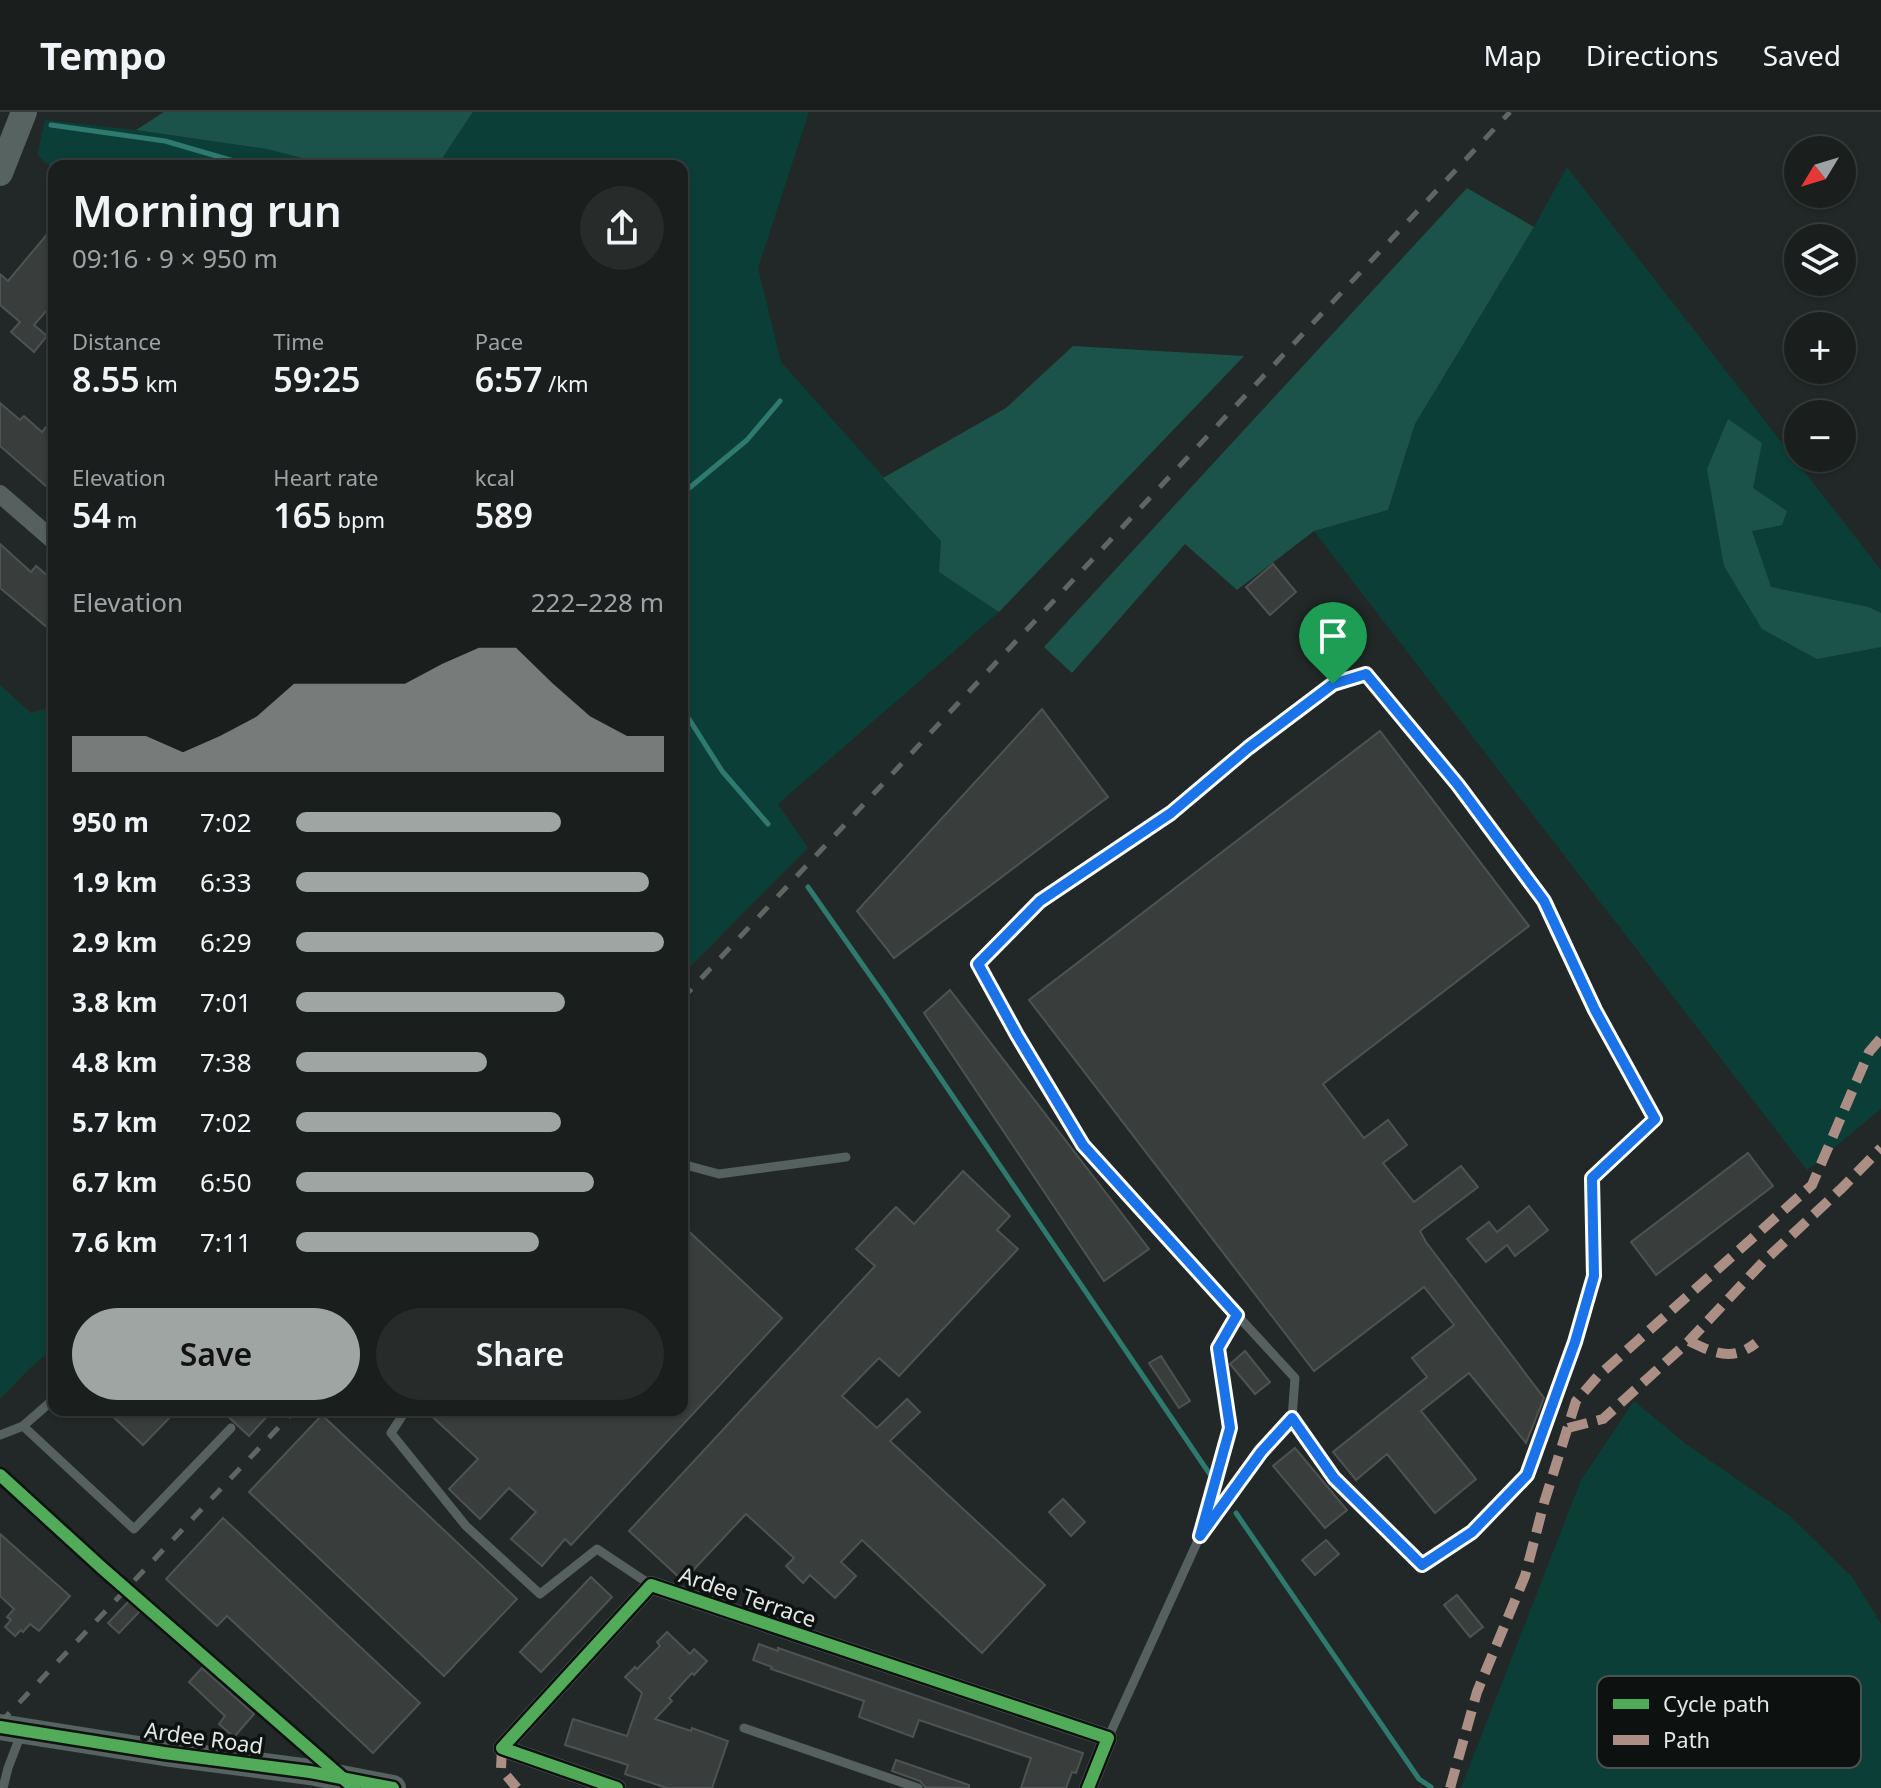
<!DOCTYPE html>
<meta charset="utf-8">
<style>
:root{--surface:#1a1e1d;--page:#272b2a;--text:#f1f3f6;--muted:#9fa2a4;--line:#383c3b;--accent:#9fa5a3}
body{margin:0;font-family:"Noto Sans",sans-serif;background:var(--page);color:var(--text);height:100vh;display:flex;flex-direction:column;font-size:30px;white-space:nowrap}
*{box-sizing:border-box;margin:0}
p{font-size:26px;color:var(--muted)}
.icon{flex:none;width:44px;height:44px;fill:none;stroke:currentColor;stroke-width:2;stroke-linecap:round;stroke-linejoin:round}
.map{position:relative;flex:1;overflow:hidden}
.details{position:absolute;left:48px;top:48px;width:640px;height:1256px;display:flex;flex-direction:column;background:var(--surface);border-radius:16px;box-shadow:0 2px 6px #0004,0 0 0 2px var(--line)}
.details>*{flex:none}
.needle{width:52px;rotate:232deg}
.buttons{position:absolute;left:1784px;top:24px;display:grid;gap:16px}
.buttons a{display:grid;place-items:center;width:72px;height:72px;border-radius:50%;background:var(--surface);box-shadow:0 2px 6px #0004,0 0 0 2px var(--line);font-size:40px}
.pin{position:absolute;display:grid;place-items:center;width:68px;height:68px;color:#fff;margin:-82px -34px;border-radius:50% 50% 50% 0;rotate:-45deg;box-shadow:0 0 8px #0007}
.pin .icon{rotate:45deg}
.round{display:grid;place-items:center;flex:none;width:84px;height:84px;border-radius:42px;background:var(--page)}
.overview{display:flex;align-items:center;justify-content:space-between;height:136px;padding:0 24px}
h1{font-size:44px;font-weight:600;line-height:60px}
.stats{display:grid;grid-template-columns:repeat(3,1fr);gap:12px;height:136px;padding:8px 24px}
.stats div{display:grid;align-content:center}
.stats b{font-size:34px;font-weight:600}
.stats small{font-size:22px;font-weight:400}
.stats p{font-size:22px}
.chart{height:224px;padding:16px 24px}
.chart p{display:flex;justify-content:space-between}
.chart svg{width:100%;height:144px;margin-top:8px;fill:var(--accent);opacity:.7}
.button{display:flex;gap:16px;margin-top:auto;padding:16px 24px}
.button a{flex:1;height:92px;border-radius:48px;background:var(--accent);color:#111;font-size:32px;font-weight:600;line-height:92px;text-align:center}
.button a+a{background:var(--page);color:var(--text)}
ul{padding:0 24px;list-style:none;font-size:26px}
li{display:grid;grid-template-columns:128px 96px 1fr;align-items:center;height:60px}
li i{height:20px;border-radius:10px;background:var(--accent)}
header{display:flex;align-items:center;gap:48px;box-sizing:border-box;height:112px;padding:0 40px;background:var(--surface);border-bottom:2px solid var(--line)}
header strong{font-size:38px}
nav{display:flex;gap:44px;margin-inline-start:auto;font-size:28px}
.map>svg:first-child{display:block}
</style>
<header>
<strong>Tempo</strong>
<nav><a>Map</a><a>Directions</a><a>Saved</a></nav>
</header>
<div class="map">
<svg width="1881" height="1676" viewBox="0 0 1881 1676">
<rect width="100%" height="100%" fill="#222827"/>
<g fill="#0c3e38">
<path d="M473,0H809L758,156L781,250L941,429L939,460L999,500L778,692L808,736L682,863V54H437Z"/>
<path d="M45,8L136,18L267,37L333,54H54V58L37,43Z"/>
<path d="M1567,55L1881,458V997L1807,1058L1314,419L1388,398L1415,312L1534,115Z"/>
<path d="M0,573L31,601L54,594V1236L31,1255L0,1287Z"/>
<path d="M1634,1289L1686,1332L1790,1404L1852,1465L1881,1512V1676H1461L1581,1368Z"/>
</g>
<g fill="#1b534b">
<path d="M164,0H473L437,54H333L267,37L136,18Z"/>
<path d="M1467,76L1534,115L1415,312L1388,398L1314,419L1237,478L1185,432L1072,561L1044,535Z"/>
<path d="M1073,234L1244,244L999,500L939,460L941,429L883,366L1006,296Z"/>
<path d="M1728,307L1762,331L1753,376L1787,399L1782,413L1752,419L1771,475L1869,495L1881,501V535L1817,547L1762,517L1724,454L1707,357Z"/>
</g>
<g fill="none" stroke-linecap="round" stroke-linejoin="round">
<g stroke="#2e7a6f" stroke-width="5">
<path d="M51,13L165,29L251,54"/>
<path d="M682,382L747,328L780,289"/>
<path d="M682,596L722,659L768,712"/>
<path d="M808,775L886,886L1209,1361"/>
<path d="M1236,1401L1419,1667L1431,1675"/>
</g>
</g>
<g fill="#393e3d" stroke="#4e5252" stroke-width="2">
<path d="M54,114V190L34,213L47,224L34,240L11,220L20,210L0,193V162L8,169Z"/>
<path d="M0,291L20,308L24,304L42,320L54,306V381L0,334Z"/>
<path d="M0,432L31,460L36,454L54,469V521L0,476Z"/>
<path d="M1273,452L1296,480L1270,503L1246,475Z"/>
<path d="M1042,597L1108,685L894,846L857,799Z"/>
<path d="M1380,619L1529,814L1323,972L1364,1026L1388,1008L1407,1033L1383,1051L1414,1090L1461,1054L1478,1075L1420,1119L1426,1130L1544,1286L1526,1331L1469,1261L1421,1299L1476,1367L1435,1401L1387,1342L1356,1368L1333,1340L1427,1265L1412,1246L1454,1213L1424,1175L1314,1259L1029,888Z"/>
<path d="M950,878L1149,1137L1104,1169L924,901Z"/>
<path d="M1748,1041L1773,1074L1656,1163L1631,1130Z"/>
<path d="M963,1059L1010,1104L997,1118L1018,1137L899,1264L879,1246L842,1284L877,1316L907,1287L920,1300L890,1329L1045,1473L982,1541L862,1428L841,1450L856,1464L835,1486L810,1463L803,1471L786,1454L794,1446L746,1402L683,1469L629,1419L875,1154L856,1137L896,1095L914,1112Z"/>
<path d="M1529,1094L1548,1118L1515,1144L1507,1133L1486,1150L1467,1127L1489,1110L1497,1120Z"/>
<path d="M682,1113L782,1206L571,1433L565,1427L542,1454L511,1427L536,1400L509,1376L480,1407L449,1377L478,1347L425,1298H682Z"/>
<path d="M1245,1239L1270,1270L1255,1282L1230,1252Z"/>
<path d="M1161,1244L1190,1289L1179,1296L1149,1251Z"/>
<path d="M106,1298H177L143,1333Z"/>
<path d="M221,1298H273L249,1324Z"/>
<path d="M322,1303L517,1487L444,1564L249,1380Z"/>
<path d="M1295,1336L1347,1398L1325,1416L1273,1354Z"/>
<path d="M1063,1387L1085,1410L1071,1424L1049,1400Z"/>
<path d="M223,1406L420,1591L373,1641L227,1504L217,1514L166,1467Z"/>
<path d="M0,1422L70,1484L39,1519L30,1512L23,1520L21,1518L15,1524L5,1515L11,1508L7,1505L14,1497L0,1484Z"/>
<path d="M1326,1428L1339,1442L1315,1463L1302,1448Z"/>
<path d="M591,1465L612,1485L541,1560L520,1540Z"/>
<path d="M1457,1483L1483,1515L1470,1525L1444,1493Z"/>
<path d="M130,1488L141,1498L119,1521L108,1511Z"/>
<path d="M667,1520L690,1542L694,1537L707,1549L694,1563L692,1561L669,1586L672,1589L655,1607L691,1619L692,1616L728,1629L712,1676H667L625,1662L628,1653L565,1633L573,1607L627,1624L642,1581L625,1565L635,1555L637,1557L660,1534L657,1530Z"/>
<path d="M759,1532L778,1539V1536L1083,1641L1076,1661L1072,1660L1066,1676H1021L1031,1646L919,1608L913,1625L859,1605L864,1589L771,1557L772,1555L753,1548Z"/>
<path d="M202,1556L254,1602L234,1625L219,1612L225,1604L189,1570Z"/>
<path d="M896,1648L969,1673V1676L925,1675L920,1669L892,1659Z"/>
</g>
<g fill="none" stroke-linecap="round" stroke-linejoin="round">
<g stroke="#56605e" stroke-width="9">
<path d="M682,1052L719,1062L846,1045"/>
<path d="M1237,1203L1083,1033L1017,923L978,852L1040,789L1171,701L1248,636L1333,572L1366,562L1458,673L1544,789L1595,898L1655,1007L1592,1066L1594,1164L1575,1230L1527,1363L1472,1420L1422,1453L1334,1366L1292,1306"/>
<path d="M406,1298L391,1321L466,1414L540,1482L597,1437L651,1473"/>
<path d="M23,1314L134,1417L231,1316"/>
<path d="M0,1323L23,1314L54,1287"/>
<path d="M744,1616L918,1676"/>
<path d="M1108,1626L1200,1424L1230,1316L1218,1236L1237,1203L1295,1266L1292,1306L1261,1340L1200,1424"/>
<path d="M3,1676L8,1656L21,1622"/>
</g>
<g stroke="#56605e" stroke-width="18">
<path d="M0,382L54,429"/>
<path d="M617,1676L502,1636L651,1473L1108,1626L1088,1676"/>
</g>
<g stroke="#576360" stroke-width="26">
<path d="M0,61L24,0"/>
<path d="M0,1615L164,1641L310,1660L393,1676"/>
</g>
<g stroke="#5e6664" stroke-width="5" stroke-dasharray="14 14" stroke-linecap="butt">
<path d="M682,887L1510,0"/>
<path d="M0,1611L295,1298"/>
</g>
<g stroke="#ac8f84" stroke-width="10" stroke-dasharray="20 10" stroke-linecap="butt">
<path d="M1689,1229C1714,1241 1732,1250 1756,1231"/>
<path d="M1568,1316L1603,1307L1689,1229L1763,1150L1842,1076L1881,1036"/>
<path d="M502,1636L501,1657L517,1676"/>
<path d="M1450,1676L1477,1580L1525,1464L1544,1391L1576,1289L1598,1264L1812,1073L1869,940L1881,926"/>
</g>
<g stroke="#0d1110" stroke-width="17">
<g id="cycleway">
<path d="M0,1363L102,1456L354,1676"/>
<path d="M0,1615L164,1641L310,1660L393,1676"/>
<path d="M617,1676L502,1636L651,1473L1108,1626L1088,1676"/>
</g>
</g>
<use href="#cycleway" stroke="#51ab58" stroke-width="12"/>
</g>
<g fill="none" stroke-linecap="round" stroke-linejoin="round">
<g stroke="#fff" stroke-width="16">
<path id="route" d="M1366,562L1458,673L1544,789L1595,898L1655,1007L1592,1066L1594,1164L1575,1230L1527,1363L1472,1420L1422,1453L1334,1366L1292,1306L1261,1340L1200,1424L1230,1316L1218,1236L1237,1203L1083,1033L1017,923L978,852L1040,789L1171,701L1248,636L1333,572Z"/>
</g>
<use href="#route" stroke="#1a73e8" stroke-width="10"/>
</g>
<g text-anchor="middle" dominant-baseline="central" stroke-width="7" stroke-linejoin="round" paint-order="stroke">
<g font-size="22" fill="#e2e8e6" stroke="#0d1110">
<text transform="translate(748 1484) rotate(19)">Ardee Terrace</text>
<text transform="translate(204 1625) rotate(8)">Ardee Road</text>
</g>
</g>
<rect x="1597" y="1564" width="264" height="92" rx="12" fill="#0d1110" stroke="#4d5250" stroke-width="2"/>
<rect x="1613" y="1587" width="36" height="10" fill="#51ab58"/>
<rect x="1613" y="1623" width="36" height="10" fill="#ac8f84"/>
<g font-size="22" fill="#e2e8e6">
<text x="1663" y="1600">Cycle path</text>
<text x="1663" y="1636">Path</text>
</g>
</svg>
<div class="buttons">
<a><svg class="needle" viewBox="-14 -14 28 28"><path d="M0-13l5 13h-10z" fill="#e53935"/><path d="M0 13l5-13h-10z" fill="#9fa2a4"/></svg></a>
<a><svg class="icon" aria-label="layers" viewBox="0 0 24 24"><path d="M12 4l9 5-9 5-9-5zM3 14l9 5 9-5"/></svg></a>
<a>+</a>
<a>−</a>
</div>
<div class="pin" style="left:1333px;top:572px;background:#1e9e55"><svg class="icon" aria-label="arrive" viewBox="0 0 24 24"><path d="M6 21V4h12l-3 4 3 4H6"/></svg></div>
<section class="details">
<div class="overview"><div><h1>Morning run</h1><p>09:16 · 9 × 950 m</p></div><a class="round"><svg class="icon" aria-label="share" viewBox="0 0 24 24"><path d="M12 15V3M7 8l5-5 5 5M5 13v7h14v-7"/></svg></a></div>
<div class="stats">
<div><p>Distance</p><b>8.55<small> km</small></b></div>
<div><p>Time</p><b>59:25</b></div>
<div><p>Pace</p><b>6:57<small> /km</small></b></div>
</div>
<div class="stats">
<div><p>Elevation</p><b>54<small> m</small></b></div>
<div><p>Heart rate</p><b>165<small> bpm</small></b></div>
<div><p>kcal</p><b>589</b></div>
</div>
<div class="chart"><p><span>Elevation</span>222–228 m</p>
<svg viewBox="0 0 160 44" preserveAspectRatio="none"><path d="M0 44V33L10 33L20 33L30 38L40 33L50 27L60 17L70 17L80 17L90 17L100 11L110 6L120 6L130 17L140 27L150 33L160 33V44z"/></svg>
</div>
<ul>
<li><b>950 m</b>7:02<i style="width:72%"></i></li>
<li><b>1.9 km</b>6:33<i style="width:96%"></i></li>
<li><b>2.9 km</b>6:29<i style="width:100%"></i></li>
<li><b>3.8 km</b>7:01<i style="width:73%"></i></li>
<li><b>4.8 km</b>7:38<i style="width:52%"></i></li>
<li><b>5.7 km</b>7:02<i style="width:72%"></i></li>
<li><b>6.7 km</b>6:50<i style="width:81%"></i></li>
<li><b>7.6 km</b>7:11<i style="width:66%"></i></li>
</ul>
<div class="button"><a>Save</a><a>Share</a></div>
</section>
</div>
